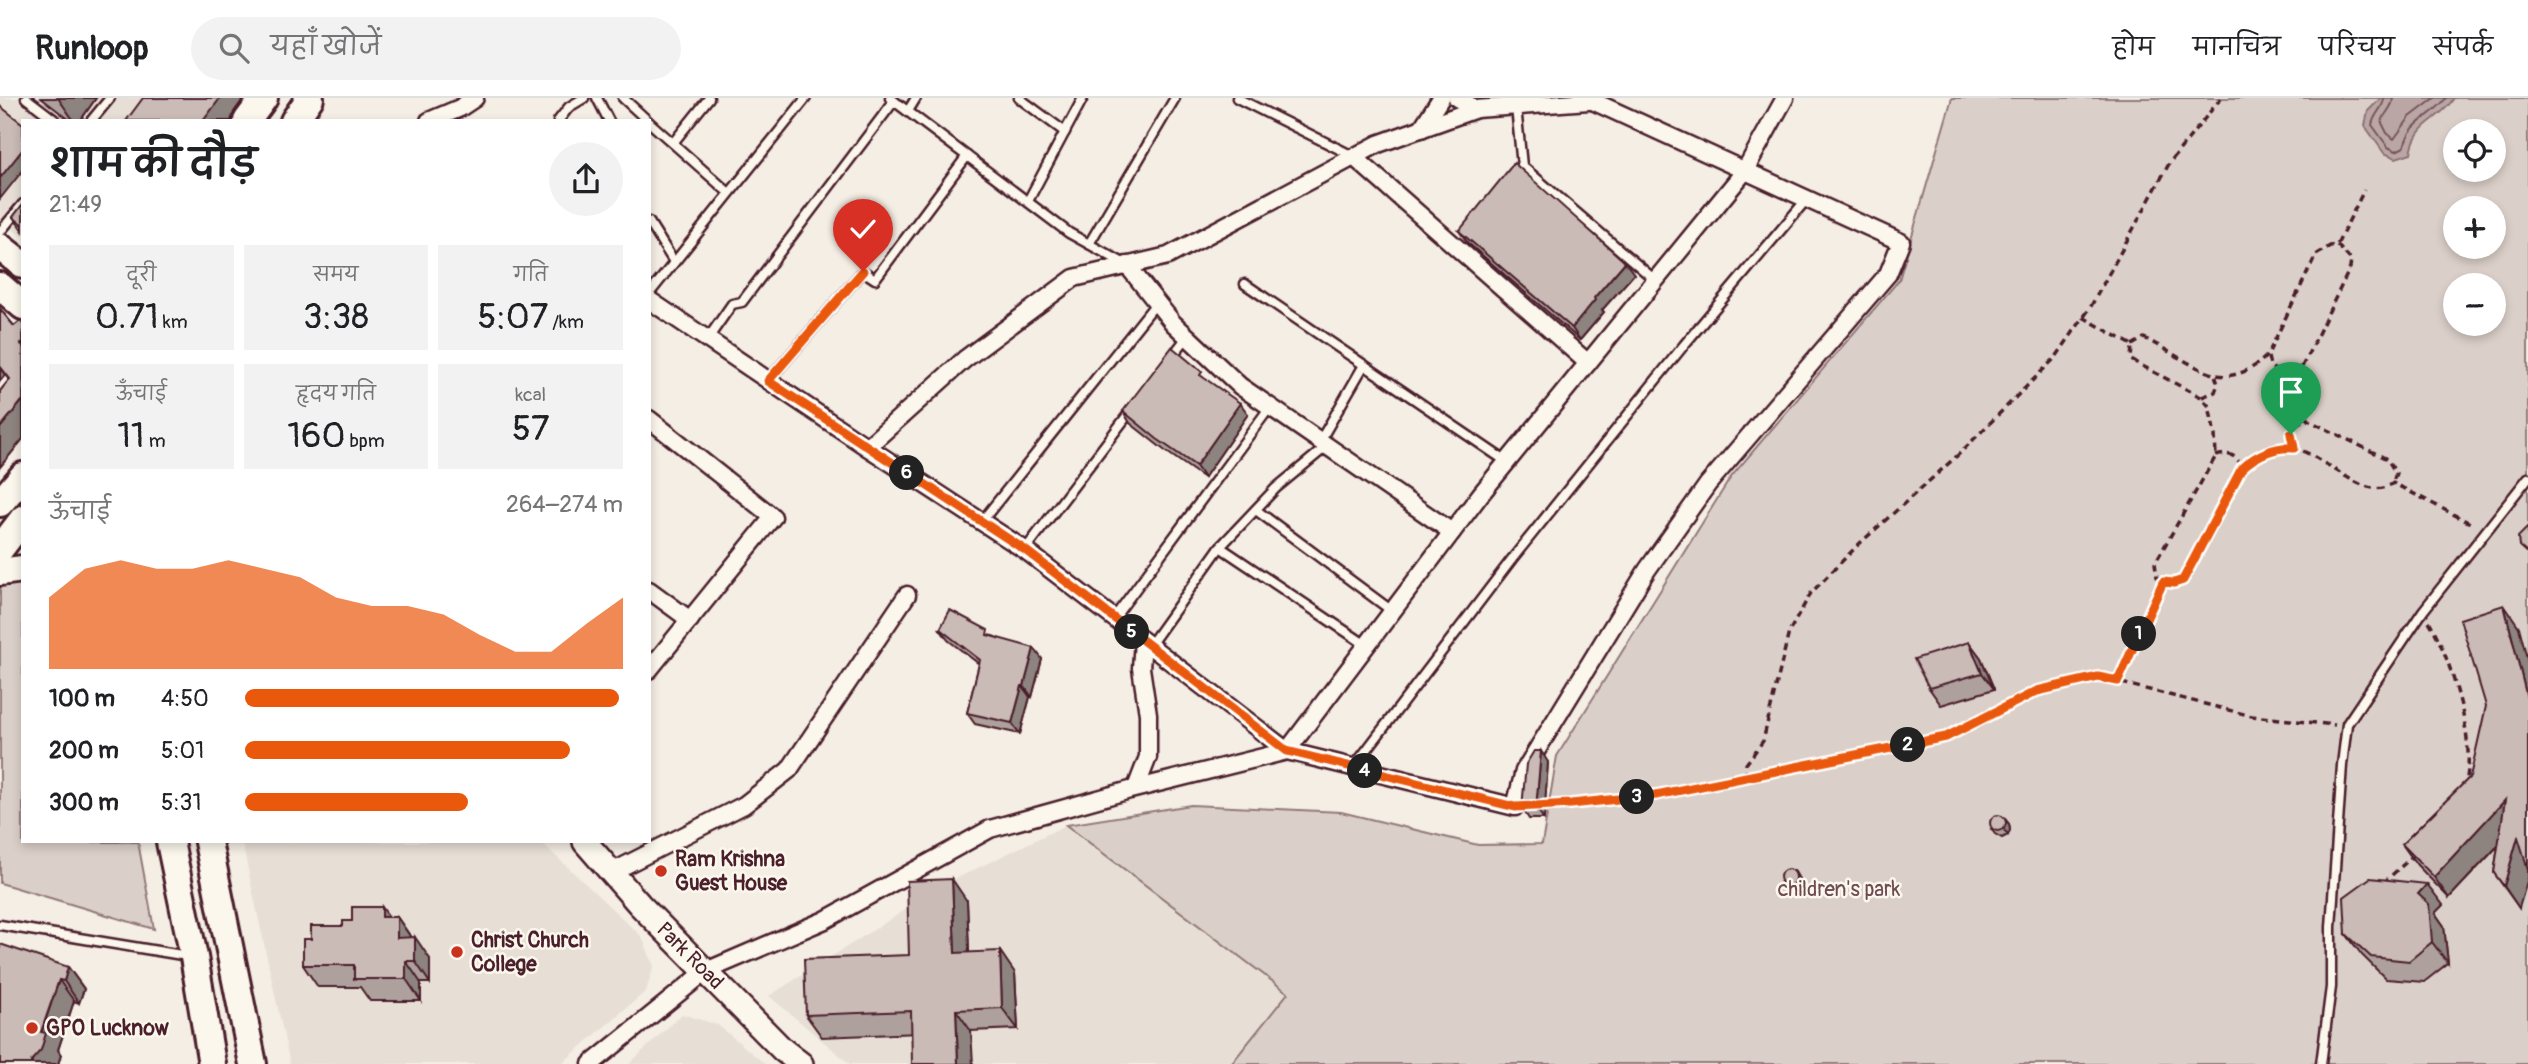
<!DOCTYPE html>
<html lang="hi">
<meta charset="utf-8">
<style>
:root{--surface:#fff;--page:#f2f2f2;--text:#202124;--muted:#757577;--line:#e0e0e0;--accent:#ea580c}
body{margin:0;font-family:Pangolin,"Playpen Sans Deva",sans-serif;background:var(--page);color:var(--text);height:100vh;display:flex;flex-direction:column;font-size:26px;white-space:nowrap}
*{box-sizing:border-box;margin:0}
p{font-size:23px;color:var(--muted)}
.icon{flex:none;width:38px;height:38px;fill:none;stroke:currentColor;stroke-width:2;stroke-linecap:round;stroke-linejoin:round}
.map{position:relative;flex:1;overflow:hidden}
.drawer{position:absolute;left:21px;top:21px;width:630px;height:724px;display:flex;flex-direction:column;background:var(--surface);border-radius:0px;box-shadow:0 4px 10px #0003}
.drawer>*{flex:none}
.fabs{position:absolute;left:2443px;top:21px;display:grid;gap:14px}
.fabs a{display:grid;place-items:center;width:63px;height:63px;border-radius:50%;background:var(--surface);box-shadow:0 4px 10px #0003;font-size:35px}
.pin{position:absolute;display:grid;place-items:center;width:60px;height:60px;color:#fff;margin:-72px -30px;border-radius:50% 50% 50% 0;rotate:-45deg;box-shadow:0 0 7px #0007}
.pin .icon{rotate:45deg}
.km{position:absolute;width:35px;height:35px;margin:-18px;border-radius:50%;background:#222;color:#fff;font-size:19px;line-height:35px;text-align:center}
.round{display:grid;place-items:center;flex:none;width:74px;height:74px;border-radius:37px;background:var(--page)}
.head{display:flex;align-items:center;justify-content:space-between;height:119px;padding:0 28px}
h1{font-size:38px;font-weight:600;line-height:52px}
.metrics{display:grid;grid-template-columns:repeat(3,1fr);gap:10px;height:119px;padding:7px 28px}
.metrics div{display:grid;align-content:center;border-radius:0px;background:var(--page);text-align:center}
.metrics b{font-size:35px;font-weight:600}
.metrics small{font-size:19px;font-weight:400}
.metrics p{font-size:19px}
.chart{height:196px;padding:14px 28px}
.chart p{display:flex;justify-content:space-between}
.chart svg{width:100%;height:126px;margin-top:7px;fill:var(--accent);opacity:.7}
ul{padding:0 28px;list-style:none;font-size:23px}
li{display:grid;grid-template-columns:112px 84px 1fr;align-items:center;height:52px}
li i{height:18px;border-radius:9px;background:var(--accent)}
header{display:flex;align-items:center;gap:42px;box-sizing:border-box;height:98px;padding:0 35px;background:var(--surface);border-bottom:2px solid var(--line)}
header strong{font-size:33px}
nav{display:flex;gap:38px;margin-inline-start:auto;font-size:24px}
.search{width:490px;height:63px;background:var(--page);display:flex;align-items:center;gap:18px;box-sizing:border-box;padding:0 24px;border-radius:38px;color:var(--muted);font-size:26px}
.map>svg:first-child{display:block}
</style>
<header>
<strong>Runloop</strong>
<div class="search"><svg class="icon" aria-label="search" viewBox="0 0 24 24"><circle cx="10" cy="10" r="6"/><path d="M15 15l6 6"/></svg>यहाँ खोजें</div>
<nav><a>होम</a><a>मानचित्र</a><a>परिचय</a><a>संपर्क</a></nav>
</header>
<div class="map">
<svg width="2528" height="966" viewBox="0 0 2528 966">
<rect width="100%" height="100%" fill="#f4eee4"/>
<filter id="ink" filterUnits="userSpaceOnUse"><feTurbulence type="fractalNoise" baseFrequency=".0143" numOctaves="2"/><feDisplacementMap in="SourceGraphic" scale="14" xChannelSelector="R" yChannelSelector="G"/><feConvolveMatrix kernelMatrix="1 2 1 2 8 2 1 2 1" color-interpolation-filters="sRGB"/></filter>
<g filter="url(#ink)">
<g fill="#e7dfd6">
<path d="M0,0H254L236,23H23V139L0,122Z"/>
<path d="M1066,727L1288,895L1231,966H850L769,898L951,783Z"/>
<path d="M242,744H541L642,839L654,868L646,893L561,966H290Z"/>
<path d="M682,916L718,927L765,966H629Z"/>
</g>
<g fill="#dbd0c9" stroke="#92787a" stroke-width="2" fill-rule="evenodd">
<path d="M1952,0H2528V966H1231L1288,895L1066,727L1191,707L1341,714L1478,747L1542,746L1557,658L1731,379L1899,182ZM2455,33H2494V72H2455ZM2455,110H2494V149H2455ZM2455,187H2494V226H2455Z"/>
<path d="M23,477V744H138L154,831L0,785V484Z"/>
</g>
<path fill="#baa7a5" stroke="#8d7174" stroke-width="2" d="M2381,0H2454C2438,25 2416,23 2411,55L2396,60L2384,55L2365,28L2368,13Z"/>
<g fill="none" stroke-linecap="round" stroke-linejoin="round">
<g stroke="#77555c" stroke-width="2">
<path d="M2384,0C2384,10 2374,15 2372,27L2388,49L2396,53L2404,49C2411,21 2431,21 2446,0"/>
<path d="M2393,0C2393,11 2383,15 2382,25L2387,35L2394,41L2410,19L2435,0"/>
</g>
<g stroke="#4a1f2b" stroke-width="13">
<g id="lane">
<path d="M26,0L56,23"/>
<path d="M597,0L609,23"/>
<path d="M623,0L648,23"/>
<path d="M890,0L1069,135L1125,166"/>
<path d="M1019,0L1065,34"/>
<path d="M1237,0L1353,58"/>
<path d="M1516,9L1522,68L1520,71"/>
<path d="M908,13L916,0"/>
<path d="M91,23L110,0"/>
<path d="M558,23L569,9L584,0"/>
<path d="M649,24L729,95"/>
<path d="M673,45L709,0"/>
<path d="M1522,68L1655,182"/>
<path d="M1028,103L1083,0"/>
<path d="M649,124L674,164"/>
<path d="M0,134L23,106"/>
<path d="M1089,146L1175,0"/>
<path d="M1245,186L1507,364"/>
<path d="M649,196L806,0"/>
<path d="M707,242L732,206L742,204L894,3"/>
<path d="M1170,261L1188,238"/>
<path d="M768,283L863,173L875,181L967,58"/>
<path d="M1320,343L1364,267"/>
<path d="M1256,412L1392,513"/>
<path d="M982,423L1157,204"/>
<path d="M1220,449L1366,547"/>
<path d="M1025,452L1133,310"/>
<path d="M1114,520L1270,309"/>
<path d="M1150,547L1220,449L1276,390L1327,348"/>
<path d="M1353,670L1512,461L1684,247L1806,102"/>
<path d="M0,827L188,858"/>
<path d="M2321,966L2331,889V829L2342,667L2347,626L2423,513L2528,380"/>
</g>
</g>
<g stroke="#4a1f2b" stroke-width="21">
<g id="street">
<path d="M1457,0L1476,11"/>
<path d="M429,23L460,10L475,0"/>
<path d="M1421,31L1441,0"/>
<path d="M1354,59L1588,265"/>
<path d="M1127,167L1173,225L1240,288L1452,434"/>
<path d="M649,202L867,349L1025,452L1287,653L1480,397L1744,74L1785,0"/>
<path d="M649,321L773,419L649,572"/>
<path d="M867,349L965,261L1074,180L1168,158L1378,46L1476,11L1589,3"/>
<path d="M649,492L690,522"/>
<path d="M1136,690L1148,659V616L1141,570L1143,543"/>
<path d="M612,774L744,707L789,672L907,497"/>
<path d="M591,966L706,873L825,822L990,731L1130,692L1287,653L1515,709L1524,673L1647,472L1708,386L1888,176L1901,144L1586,0"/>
</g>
</g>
<g stroke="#4a1f2b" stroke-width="28">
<path id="secondary" d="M585,744L640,807L783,952L801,966"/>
</g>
<g stroke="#4a1f2b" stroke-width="32">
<g id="primary">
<path d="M247,23L264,0"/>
<path d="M294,23L310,0"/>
<path d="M0,149L23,167"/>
<path d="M0,188L23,208"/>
<path d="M0,405L23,378"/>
<path d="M0,451L23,421"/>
<path d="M0,474L23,471"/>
<path d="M170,744L194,859L212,966"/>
<path d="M208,744L253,966"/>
</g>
</g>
<g stroke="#4a1f2b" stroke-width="3.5" stroke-dasharray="7 5" stroke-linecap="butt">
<path d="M2337,147L2351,162L2350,170L2296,281L2298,303L2308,322L2387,361L2396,375L2393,384"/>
<path d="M2083,219L2132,247L2131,262L2201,299L2209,308L2215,337L2216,358L2155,465L2157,479L2163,484"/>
<path d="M2132,247L2144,240C2166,251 2190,268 2213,276C2232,282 2256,271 2268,256L2316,157L2330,148L2337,147L2364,92"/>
<path d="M2268,259L2270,268C2280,277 2287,277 2299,273"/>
<path d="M2202,299L2215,294L2218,286L2215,277"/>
<path d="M2294,350C2290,337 2292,323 2308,322"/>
<path d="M2216,358C2230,354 2237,357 2242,370"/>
<path d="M2429,523C2451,560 2476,643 2466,684"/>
<path d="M2118,584L2163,484L2183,482L2242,370C2250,363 2269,351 2280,349C2313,342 2364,410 2393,385L2474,427"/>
<path d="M1746,679V666L1763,643L1789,534L1811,495L1858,447L1958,357L2056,259L2090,210L2170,64L2221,0"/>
<path d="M1541,708L1655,697L1946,639L2037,593L2098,579L2252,618L2335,627"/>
<path d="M2383,785L2414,757"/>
</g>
<use href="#lane" stroke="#fbf7ec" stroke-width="8"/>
<use href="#street" stroke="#fbf7ec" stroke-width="16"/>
<use href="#secondary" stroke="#fbf7ec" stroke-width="23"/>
<use href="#primary" stroke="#fbf7ec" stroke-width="26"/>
</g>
<g fill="#aea19d" stroke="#4a1f2b" stroke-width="2">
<path d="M41,0H96L80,23H71Z"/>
<path d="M23,106V133L13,119Z"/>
<path d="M1459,133L1634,176L1602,212L1604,214L1580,242L1468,145Z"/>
<path d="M0,211L14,228L23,226V341L0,369V293L9,282L5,277L0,283Z"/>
<path d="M1208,283L1248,316L1204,380L1164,352L1130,325L1123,313Z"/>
<path d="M2519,529V810L2494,775L2498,748L2449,800L2417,767L2402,746L2470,679Z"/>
<path d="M940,531L993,538L1042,561L1032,599H1030L1020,636L975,626L967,615L979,566L948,542Z"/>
<path d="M1969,544L1981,560L1994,591L1941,607L1929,590Z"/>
<path d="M1548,664L1544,721H1529L1522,710Z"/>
<path d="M2005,721L2009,726L2010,732L2008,737L2002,740L1995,736L1991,731Z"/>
<path d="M1800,783L1798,791L1793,793L1785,790L1781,784Z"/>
<path d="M967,803L969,855L1015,875L1018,931L822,939L806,917L909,857Z"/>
<path d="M2443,807L2435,815L2444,828L2448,865L2424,884L2386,881L2362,857L2346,836Z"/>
<path d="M389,819H397L411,839L430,861V885H421V903H370L360,889H318L303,867L311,841L343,828Z"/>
<path d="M68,869L84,891L79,905L74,903L58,952L61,957L58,966H0Z"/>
</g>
<g fill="#8d837f" stroke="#4a1f2b" stroke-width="2">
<path d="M58,0H96L80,23H74Z"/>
<path d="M219,0H244L234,14L231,23H203Z"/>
<path d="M23,51V72L0,101V80Z"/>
<path d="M1625,164L1634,176L1602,212L1604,214L1580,242L1572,230L1594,200Z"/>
<path d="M0,270L5,277L0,283Z"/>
<path d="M23,302V341L0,369V330Z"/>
<path d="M1240,305L1248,316L1204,380L1196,368Z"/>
<path d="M2504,507L2519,529L2528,564V604Z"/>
<path d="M1969,544L1981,560L1994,591L1982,575Z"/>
<path d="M1034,550L1042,561L1032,599L1024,588Z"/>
<path d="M1022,588L1030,599L1020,636L1012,625Z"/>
<path d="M1541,653L1548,664L1544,721L1536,710Z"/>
<path d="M2505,702L2520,724L2449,800L2434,779Z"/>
<path d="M2005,721L2009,726L2010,732L2008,737L2004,731Z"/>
<path d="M2518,739L2528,753V780L2519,810L2504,788Z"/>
<path d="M1794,772L1800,783L1798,791L1794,785Z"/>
<path d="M952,781L967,803L970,877L955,855Z"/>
<path d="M2427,786L2443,807L2435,815L2444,828L2448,865L2432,844L2418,796Z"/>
<path d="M382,809L397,830V819L412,841V861L382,819Z"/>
<path d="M415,839L430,861V885L415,863Z"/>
<path d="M1000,853L1015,875L1018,931L1002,910Z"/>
<path d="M406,863L421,885V903L406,881Z"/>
<path d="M68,869L84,891L79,905L64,883Z"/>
<path d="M59,882L74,903L58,952L61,957L58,966H31Z"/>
<path d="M956,912L971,933L973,966H958Z"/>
</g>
<g fill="#cabbb6" stroke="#4a1f2b" stroke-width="2">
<path d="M143,0H219L218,3L203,23H126Z"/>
<path d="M0,8L23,26V51L0,80Z"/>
<path d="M1514,65L1625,164L1594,200L1595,202L1572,230L1459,133Z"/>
<path d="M23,106V127L13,119Z"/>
<path d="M0,211L14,228L20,223L23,226V244L21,246L23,248V302L0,330V293L10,281L0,268Z"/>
<path d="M1172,249L1202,274L1200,277L1240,305L1196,368L1157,341L1123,313Z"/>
<path d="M2527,430H2528V456L2519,448L2518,439Z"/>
<path d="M2504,507L2528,604V771L2518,739L2504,788L2494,775L2505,702L2434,779L2402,746L2470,679L2486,608L2460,521Z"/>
<path d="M950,512L988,532L987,537L1034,550L1024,588H1022L1012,625L967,615L980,562L940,531Z"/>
<path d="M1969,544L1982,575L1929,590L1914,561Z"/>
<path d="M1534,653H1541L1536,710H1522L1526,666Z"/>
<circle cx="1998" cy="725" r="8"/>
<circle cx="1788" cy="779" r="8"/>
<path d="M2370,780L2427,786L2418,796L2429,806L2432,844L2409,863L2371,859L2346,836L2344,799Z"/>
<path d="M952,781L955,855L1000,853L1002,910L956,912L958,966H912L911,913L806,917L804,861L909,857L907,783Z"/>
<path d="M352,809H382V819H397V840L415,839V863H406V881H354V867H303V841H311V828H343V823H352Z"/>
<path d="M0,846L68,869L64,883L59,882L41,934L46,935L41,952L31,963V966H0Z"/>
</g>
</g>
<g fill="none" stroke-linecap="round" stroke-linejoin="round" filter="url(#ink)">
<g stroke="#fff" stroke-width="14">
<path id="route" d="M863,173L768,283L1025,452L1287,653L1515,709L1571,706L1656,697L1946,639L2037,593L2098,579L2118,583L2163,484L2174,485L2183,482L2242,370C2256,357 2275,348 2294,350L2291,336"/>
</g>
<use href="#route" stroke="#ea580c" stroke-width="9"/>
</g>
<g fill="#c8321e" stroke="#fbf7ec" stroke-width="2.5">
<circle cx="661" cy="773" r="7"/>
<circle cx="457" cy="854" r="7"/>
<circle cx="32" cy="930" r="7"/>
</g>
<g text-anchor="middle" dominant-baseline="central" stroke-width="5" stroke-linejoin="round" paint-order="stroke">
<g font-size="21" font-weight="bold" fill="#4a1f2b" stroke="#fbf7ec" text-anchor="start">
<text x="675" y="761">Ram Krishna<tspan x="675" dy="24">Guest House</tspan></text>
<text x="471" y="842">Christ Church<tspan x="471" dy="24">College</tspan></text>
<text x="46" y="930">GPO Lucknow</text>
</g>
<g font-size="21" fill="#6e4b52" stroke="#fbf7ec">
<text x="1839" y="791">children's park</text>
</g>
<g font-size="21" fill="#4a1f2b" stroke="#fbf7ec">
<text transform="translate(690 858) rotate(45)">Park Road</text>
</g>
</g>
</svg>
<div class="fabs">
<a><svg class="icon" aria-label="locate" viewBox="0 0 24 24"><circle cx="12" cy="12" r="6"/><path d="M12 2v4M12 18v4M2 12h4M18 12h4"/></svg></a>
<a>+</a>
<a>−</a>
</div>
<div class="pin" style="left:2291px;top:336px;background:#1e9e55"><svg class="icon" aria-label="arrive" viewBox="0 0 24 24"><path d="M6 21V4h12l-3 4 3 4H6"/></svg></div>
<div class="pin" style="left:863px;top:173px;background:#d93025"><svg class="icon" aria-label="check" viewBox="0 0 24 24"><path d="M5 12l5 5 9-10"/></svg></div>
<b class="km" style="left:2139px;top:536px">1</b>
<b class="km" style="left:1908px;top:647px">2</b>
<b class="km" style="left:1637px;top:699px">3</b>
<b class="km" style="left:1365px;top:673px">4</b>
<b class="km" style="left:1132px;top:534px">5</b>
<b class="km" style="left:907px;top:375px">6</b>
<section class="drawer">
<div class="head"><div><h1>शाम की दौड़</h1><p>21:49</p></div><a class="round"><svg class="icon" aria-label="share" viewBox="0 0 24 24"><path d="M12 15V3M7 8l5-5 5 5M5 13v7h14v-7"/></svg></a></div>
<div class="metrics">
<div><p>दूरी</p><b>0.71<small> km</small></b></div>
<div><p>समय</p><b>3:38</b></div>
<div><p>गति</p><b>5:07<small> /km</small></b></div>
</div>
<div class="metrics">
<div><p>ऊँचाई</p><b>11<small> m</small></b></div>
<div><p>हृदय गति</p><b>160<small> bpm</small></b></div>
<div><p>kcal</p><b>57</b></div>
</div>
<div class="chart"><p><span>ऊँचाई</span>264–274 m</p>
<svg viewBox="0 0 160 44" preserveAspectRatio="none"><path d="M0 44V19L10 9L20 6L30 9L40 9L50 6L60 9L70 12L80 19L90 22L100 22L110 25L120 32L130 38L140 38L150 28L160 19V44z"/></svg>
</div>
<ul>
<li><b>100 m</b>4:50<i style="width:99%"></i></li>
<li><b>200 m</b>5:01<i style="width:86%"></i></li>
<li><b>300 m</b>5:31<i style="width:59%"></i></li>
</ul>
</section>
</div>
